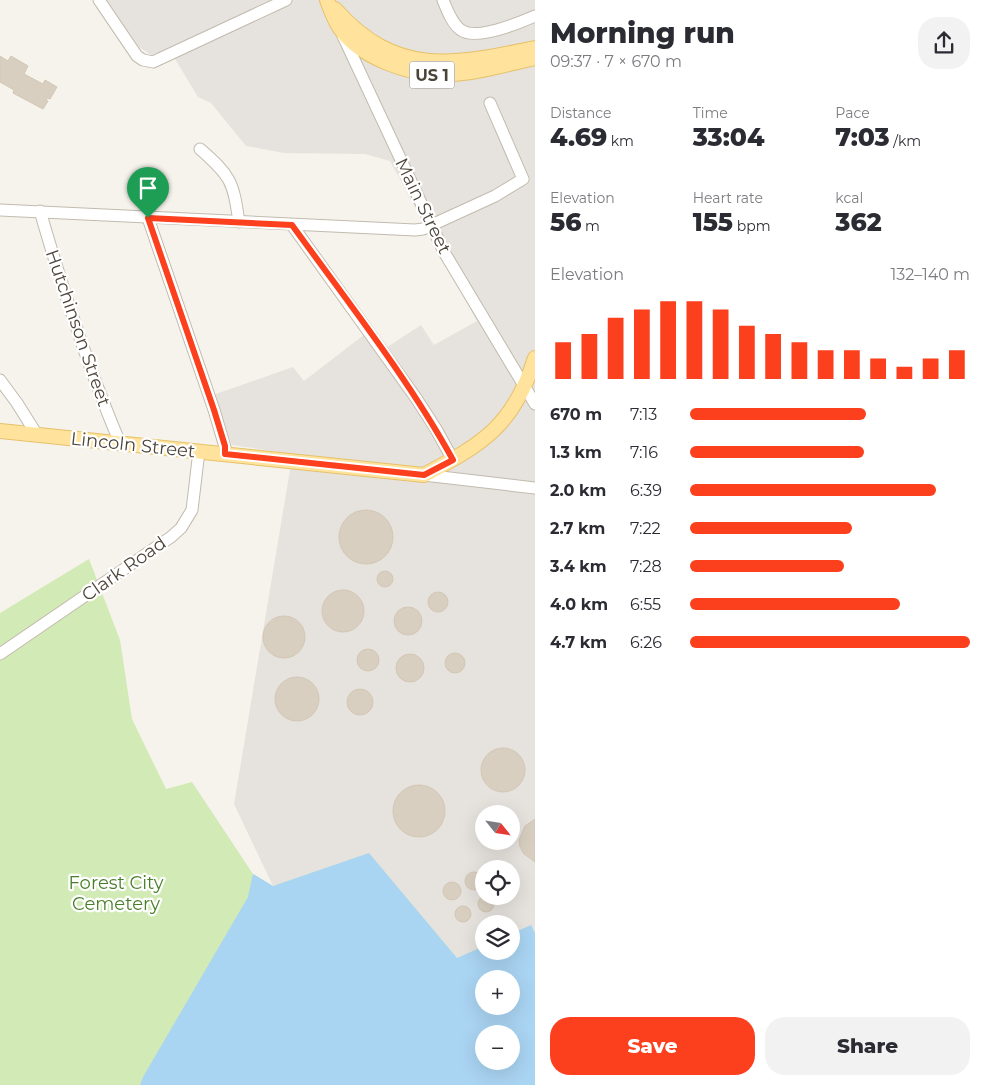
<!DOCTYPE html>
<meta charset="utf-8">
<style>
:root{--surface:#fff;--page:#f2f2f3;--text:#2b2b33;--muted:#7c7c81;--accent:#fc3f1d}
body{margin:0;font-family:Montserrat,sans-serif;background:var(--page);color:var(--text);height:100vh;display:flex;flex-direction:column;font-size:19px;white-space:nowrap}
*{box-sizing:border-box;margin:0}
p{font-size:16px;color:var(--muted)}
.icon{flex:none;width:28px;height:28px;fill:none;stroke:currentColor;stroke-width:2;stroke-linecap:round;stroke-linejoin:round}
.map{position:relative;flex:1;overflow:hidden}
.sheet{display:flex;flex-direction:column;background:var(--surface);width:450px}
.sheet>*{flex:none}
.needle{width:32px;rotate:120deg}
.fabs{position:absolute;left:475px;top:805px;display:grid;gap:10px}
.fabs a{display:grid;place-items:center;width:45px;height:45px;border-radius:50%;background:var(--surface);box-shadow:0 5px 20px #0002;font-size:25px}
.pin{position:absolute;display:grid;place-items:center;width:42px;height:42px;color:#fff;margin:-51px -21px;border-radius:50% 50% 50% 0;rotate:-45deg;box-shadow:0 0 5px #0007}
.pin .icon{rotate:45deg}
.round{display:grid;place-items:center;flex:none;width:52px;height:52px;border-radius:20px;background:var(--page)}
.summary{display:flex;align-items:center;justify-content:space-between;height:85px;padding:0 15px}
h1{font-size:28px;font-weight:800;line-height:38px}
.metrics{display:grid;grid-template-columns:repeat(3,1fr);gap:8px;height:85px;padding:5px 15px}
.metrics div{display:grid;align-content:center}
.metrics b{font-size:25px;font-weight:800}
.metrics small{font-size:14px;font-weight:400}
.metrics p{font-size:14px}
.chart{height:140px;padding:10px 15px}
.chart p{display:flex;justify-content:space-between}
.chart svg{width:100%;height:90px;margin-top:5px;stroke:var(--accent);stroke-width:6}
.primary-button{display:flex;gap:10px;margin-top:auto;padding:10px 15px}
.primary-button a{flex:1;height:58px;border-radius:20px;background:var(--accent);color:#fff;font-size:20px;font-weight:800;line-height:58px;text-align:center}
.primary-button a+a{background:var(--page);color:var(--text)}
ul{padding:0 15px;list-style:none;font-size:16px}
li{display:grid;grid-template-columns:80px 60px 1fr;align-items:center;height:38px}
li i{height:12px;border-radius:6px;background:var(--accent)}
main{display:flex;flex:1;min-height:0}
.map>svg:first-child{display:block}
</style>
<main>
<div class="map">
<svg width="535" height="1085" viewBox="0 0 535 1085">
<rect width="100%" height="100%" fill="#f6f3ec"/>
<path fill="#e6e2dd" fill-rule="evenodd" d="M106,0H535V933L531,925L511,934V924H484V946L457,958L369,853L273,886L234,804L290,470L299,455L232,445L213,395L293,367L304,381L365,334L378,353L421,325L434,345L477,321L390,161L365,154L284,153L246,146L211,103L198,97L169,49L151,55L139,47ZM484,814H511V841H484ZM484,869H511V896H484Z"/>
<path fill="#d2eab5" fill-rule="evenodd" d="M89,559L120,640L132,719L166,789L192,782L253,874L273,886L369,853L457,958L484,946V951H511V934L531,925L535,933L511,1034H484L404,1085H0V613ZM484,979H511V1006H484Z"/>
<path fill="#a9d4f2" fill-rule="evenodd" d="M369,853L457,958L484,946V951H511V934L531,925L535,933V1085H140L143,1077L248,897L253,874L273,886ZM484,979H511V1006H484ZM484,1034H511V1061H484Z"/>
<g fill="#d8cfc1" stroke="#d3c7b4">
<path d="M0,56L8,61L11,56L28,66L24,74L43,84L45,80L57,87L50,99L47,98L46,100L48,101L43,109L13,93L14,90L0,82Z"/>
<circle cx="366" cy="537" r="27"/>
<circle cx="385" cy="579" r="8"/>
<circle cx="343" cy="611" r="21"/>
<circle cx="438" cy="602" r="10"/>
<circle cx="408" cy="621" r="14"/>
<circle cx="284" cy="637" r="21"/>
<circle cx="368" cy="660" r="11"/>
<circle cx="455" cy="663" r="10"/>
<circle cx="410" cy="668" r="14"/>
<circle cx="297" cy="699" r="22"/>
<circle cx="360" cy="702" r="13"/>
<circle cx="503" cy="770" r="22"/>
<circle cx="419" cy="811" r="26"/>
<path d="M535,819V862L524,854L520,847L519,840L525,826Z"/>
<circle cx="474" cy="881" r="9"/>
<circle cx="452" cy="891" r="9"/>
<circle cx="486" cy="904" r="8"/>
<circle cx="463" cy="914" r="8"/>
</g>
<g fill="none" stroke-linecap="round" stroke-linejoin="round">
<g stroke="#c2bbae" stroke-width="13">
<g id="minor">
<path d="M99,0L137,56L143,60L153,62L286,0"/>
<path d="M443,0C447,10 452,24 461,30C476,41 519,23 535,16"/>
<path d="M343,36L444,252L535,404"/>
<path d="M200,149C231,176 233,181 239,222"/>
<path d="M0,210L415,230L423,229L495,196L523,179L490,103"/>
<path d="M40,211C63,290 88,368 120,443"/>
<path d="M148,218L214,410L225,447V454"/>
<path d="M292,225L416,398L436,429L453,460"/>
<path d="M0,380L17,403L37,435"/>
<path d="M424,475L535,488"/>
<path d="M0,654L111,578L171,537L181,528L192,510L199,451"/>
</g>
</g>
<g stroke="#e6c16a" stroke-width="16">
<g id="major">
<path d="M327,0C331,10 335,23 342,31C352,45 369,55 385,62C441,86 479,70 535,58"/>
<path d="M335,9C396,78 454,65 535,48"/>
<path d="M0,431L424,475C483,444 514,425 535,358"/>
</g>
</g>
<use href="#minor" stroke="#fff" stroke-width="11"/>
<use href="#major" stroke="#ffe39c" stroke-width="14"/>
</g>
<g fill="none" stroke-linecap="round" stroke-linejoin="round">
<g stroke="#fff" stroke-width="10">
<path id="route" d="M148,218L292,225C347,301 408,378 453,460L424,475L225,454V446L214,410Z"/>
</g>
<use href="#route" stroke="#fc3f1d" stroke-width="6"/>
</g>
<g text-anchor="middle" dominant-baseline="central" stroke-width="4.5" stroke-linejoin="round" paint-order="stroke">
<rect fill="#fff" stroke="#817c74" stroke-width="1" x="409.5" y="61.5" width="45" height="27" rx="4"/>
<g font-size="16" font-weight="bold" fill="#4b4439">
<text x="432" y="75">US 1</text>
</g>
<g font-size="18" fill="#4b4439" stroke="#fff">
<text transform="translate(423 206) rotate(64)">Main Street</text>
<text transform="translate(78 328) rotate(71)">Hutchinson Street</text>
<text transform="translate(133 445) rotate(6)">Lincoln Street</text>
<text transform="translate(124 569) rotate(-35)">Clark Road</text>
</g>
<g font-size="18" fill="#4a7f2a" stroke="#fff">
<text x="116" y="883">Forest City<tspan x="116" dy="21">Cemetery</tspan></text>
</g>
</g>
</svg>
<div class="fabs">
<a><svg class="needle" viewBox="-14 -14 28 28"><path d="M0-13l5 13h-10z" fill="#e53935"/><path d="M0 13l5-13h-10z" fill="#7c7c81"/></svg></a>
<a><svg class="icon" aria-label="locate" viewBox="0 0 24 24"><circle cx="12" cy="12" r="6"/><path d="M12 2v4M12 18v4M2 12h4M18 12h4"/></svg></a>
<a><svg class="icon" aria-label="layers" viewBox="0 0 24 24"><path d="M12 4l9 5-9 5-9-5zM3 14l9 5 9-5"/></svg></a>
<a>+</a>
<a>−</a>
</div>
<div class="pin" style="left:148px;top:218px;background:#1e9e55"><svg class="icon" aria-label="arrive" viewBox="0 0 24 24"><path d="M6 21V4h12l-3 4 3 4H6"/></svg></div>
</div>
<section class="sheet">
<div class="summary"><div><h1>Morning run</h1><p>09:37 · 7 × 670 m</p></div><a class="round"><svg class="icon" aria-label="share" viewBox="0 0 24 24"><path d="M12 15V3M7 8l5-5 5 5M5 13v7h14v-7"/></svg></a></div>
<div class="metrics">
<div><p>Distance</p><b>4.69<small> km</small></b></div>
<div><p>Time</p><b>33:04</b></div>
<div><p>Pace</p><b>7:03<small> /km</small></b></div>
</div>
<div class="metrics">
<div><p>Elevation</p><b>56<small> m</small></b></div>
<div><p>Heart rate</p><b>155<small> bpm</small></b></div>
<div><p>kcal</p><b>362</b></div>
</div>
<div class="chart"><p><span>Elevation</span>132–140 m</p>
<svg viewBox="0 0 160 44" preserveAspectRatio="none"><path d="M5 44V26M15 44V22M25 44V14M35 44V10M45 44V6M55 44V6M65 44V10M75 44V18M85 44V22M95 44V26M105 44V30M115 44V30M125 44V34M135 44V38M145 44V34M155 44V30"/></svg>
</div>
<ul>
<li><b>670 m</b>7:13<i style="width:63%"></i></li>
<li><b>1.3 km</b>7:16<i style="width:62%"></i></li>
<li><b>2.0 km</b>6:39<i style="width:88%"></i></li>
<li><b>2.7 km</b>7:22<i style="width:58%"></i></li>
<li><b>3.4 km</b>7:28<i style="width:55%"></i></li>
<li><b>4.0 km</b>6:55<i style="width:75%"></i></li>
<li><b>4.7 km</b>6:26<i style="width:100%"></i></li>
</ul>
<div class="primary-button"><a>Save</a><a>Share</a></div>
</section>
</main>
